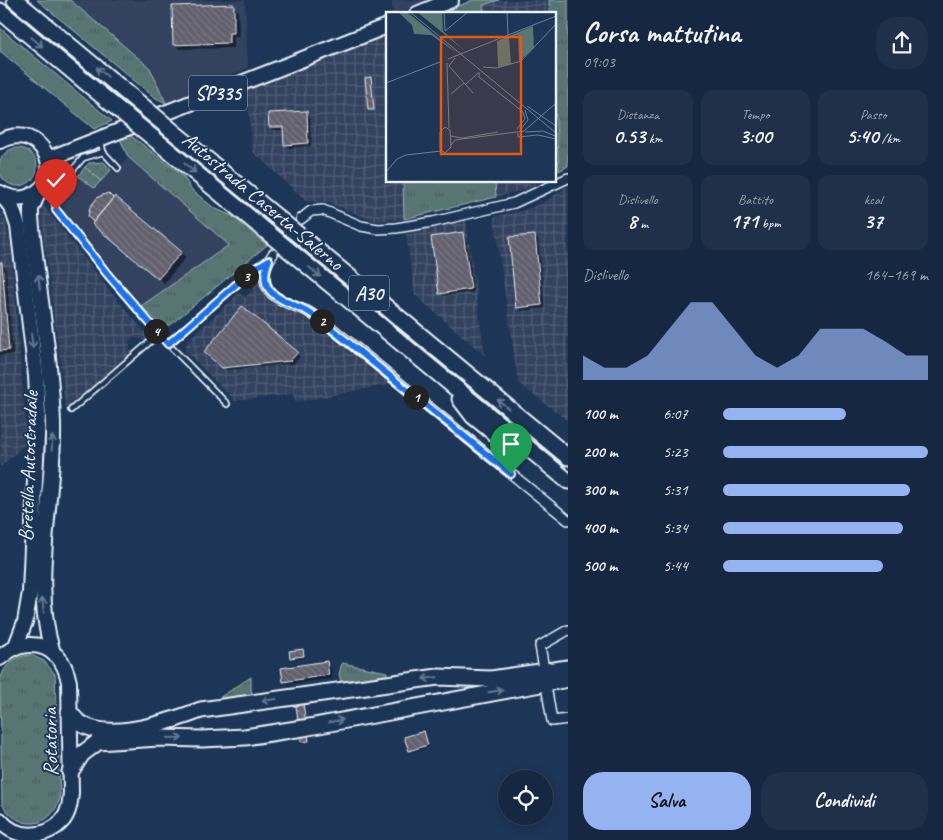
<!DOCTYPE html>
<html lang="it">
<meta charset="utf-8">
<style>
:root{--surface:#162841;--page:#1f3048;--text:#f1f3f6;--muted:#9ea6b1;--line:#35445a;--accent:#95b2f1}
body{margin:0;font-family:Caveat,sans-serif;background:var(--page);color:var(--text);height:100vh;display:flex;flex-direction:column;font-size:19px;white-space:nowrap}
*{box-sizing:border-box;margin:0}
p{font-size:16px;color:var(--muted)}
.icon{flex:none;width:28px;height:28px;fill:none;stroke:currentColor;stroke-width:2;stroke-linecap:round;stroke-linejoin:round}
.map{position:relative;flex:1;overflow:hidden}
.drawer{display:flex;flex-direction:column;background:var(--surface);width:375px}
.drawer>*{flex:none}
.controls{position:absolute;left:498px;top:770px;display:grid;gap:10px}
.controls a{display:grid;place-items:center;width:55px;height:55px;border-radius:50%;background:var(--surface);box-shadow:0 2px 12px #0003,0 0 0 1px var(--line);font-size:25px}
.pin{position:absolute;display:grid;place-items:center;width:42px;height:42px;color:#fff;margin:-51px -21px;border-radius:50% 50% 50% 0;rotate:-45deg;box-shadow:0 0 5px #0007}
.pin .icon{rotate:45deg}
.km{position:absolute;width:25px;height:25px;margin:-12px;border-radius:50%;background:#222;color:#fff;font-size:14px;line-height:25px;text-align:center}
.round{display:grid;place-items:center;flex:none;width:52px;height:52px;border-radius:20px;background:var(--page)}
.overview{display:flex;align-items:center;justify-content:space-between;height:85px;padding:0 15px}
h1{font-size:28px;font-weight:600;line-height:38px}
.stats{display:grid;grid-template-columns:repeat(3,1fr);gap:8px;height:85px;padding:5px 15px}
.stats div{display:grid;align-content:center;border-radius:12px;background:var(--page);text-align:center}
.stats b{font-size:21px;font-weight:600}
.stats small{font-size:14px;font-weight:400}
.stats p{font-size:14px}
.chart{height:140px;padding:10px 15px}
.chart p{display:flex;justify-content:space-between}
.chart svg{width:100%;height:90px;margin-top:5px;fill:var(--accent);opacity:.7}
.cta{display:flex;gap:10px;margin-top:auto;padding:10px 15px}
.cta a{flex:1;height:58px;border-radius:20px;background:var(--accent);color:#111;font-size:20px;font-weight:600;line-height:58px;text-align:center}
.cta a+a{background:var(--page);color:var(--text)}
ul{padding:0 15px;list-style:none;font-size:16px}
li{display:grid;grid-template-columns:80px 60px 1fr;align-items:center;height:38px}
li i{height:12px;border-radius:6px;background:var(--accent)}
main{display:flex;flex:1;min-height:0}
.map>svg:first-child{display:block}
</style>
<main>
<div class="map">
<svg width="568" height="840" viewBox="0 0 568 840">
<defs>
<pattern id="industrial-grid" width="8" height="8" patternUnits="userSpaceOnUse" patternTransform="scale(1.25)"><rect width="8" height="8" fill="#32425e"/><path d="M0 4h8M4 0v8" fill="none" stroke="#505e76"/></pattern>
<pattern id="grass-tufts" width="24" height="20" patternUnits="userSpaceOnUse" patternTransform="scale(1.25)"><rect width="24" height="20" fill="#587573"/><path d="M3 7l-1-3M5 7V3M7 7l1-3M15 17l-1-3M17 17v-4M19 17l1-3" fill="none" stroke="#4f5e5e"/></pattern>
<pattern id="park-crowns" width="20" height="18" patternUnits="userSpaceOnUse" patternTransform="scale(1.25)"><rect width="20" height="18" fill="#587573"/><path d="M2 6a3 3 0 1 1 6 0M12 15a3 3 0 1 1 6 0" fill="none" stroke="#4f5e5e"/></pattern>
<pattern id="garden-dots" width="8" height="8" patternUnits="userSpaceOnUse" patternTransform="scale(1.25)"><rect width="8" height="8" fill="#587573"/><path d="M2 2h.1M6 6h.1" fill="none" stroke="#4f5e5e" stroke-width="1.8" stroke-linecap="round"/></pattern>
<pattern id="building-back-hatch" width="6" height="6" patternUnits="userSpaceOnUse" patternTransform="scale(1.25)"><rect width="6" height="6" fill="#62606d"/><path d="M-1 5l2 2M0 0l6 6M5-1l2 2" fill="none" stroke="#787783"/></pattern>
</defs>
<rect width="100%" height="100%" fill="#1d3557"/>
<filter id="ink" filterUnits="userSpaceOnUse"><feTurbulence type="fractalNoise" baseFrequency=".02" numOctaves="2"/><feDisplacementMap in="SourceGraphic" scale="10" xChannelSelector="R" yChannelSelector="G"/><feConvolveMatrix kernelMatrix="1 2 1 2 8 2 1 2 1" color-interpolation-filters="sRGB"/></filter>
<g filter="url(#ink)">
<g fill="#32425e">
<path d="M70,0H245L248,68L166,103L150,68Z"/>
<path d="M392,0H429L394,14H392Z"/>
<path d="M128,157L230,245L141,306L66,217L60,198L89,163L104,162L115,173Z"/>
</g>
<g fill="url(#industrial-grid)">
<path d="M499,0H549L550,14H484L483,5Z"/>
<path d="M387,34V181H403L404,219L378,221L371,220L329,203L307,202L252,151L247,87Z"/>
<path d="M554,90L559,171L554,174Z"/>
<path d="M495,181H541L529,188L496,197Z"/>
<path d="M568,186V421L518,383L494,217L524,210L543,203Z"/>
<path d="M43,205L107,287L149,337L144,341L134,337L129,341L131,354L66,409L40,207Z"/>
<path d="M0,209L6,223L11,248L27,443L0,467Z"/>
<path d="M466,220L485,356L415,295L406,234Z"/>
<path d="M256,276H260L261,286L271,300L318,325L391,384L296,402L293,394L235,401L185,351L187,341L239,293L245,297L254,289L253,279Z"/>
</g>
<g fill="url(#grass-tufts)" stroke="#a0b3b6">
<path d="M37,0H70L150,68L166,103L154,97Z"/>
<path d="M473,0H499L483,5L484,14H439Z"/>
<path d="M549,0H568V166L559,171L554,90V14H550Z"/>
<path d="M0,28L112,121L94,129L0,51Z"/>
<path d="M130,135L182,175L192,190L214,208L232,216L267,245L170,325L162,326L141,306L229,245L128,157L120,139Z"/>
<circle cx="18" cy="167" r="19"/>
<path d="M403,181H495L496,197L404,219Z"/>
<path d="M31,655L44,661L55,674L60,798C51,830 18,831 2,804L0,680C5,664 14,656 31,655Z"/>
<path d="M342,663L387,672V678L342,686L339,674Z"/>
<path d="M251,677V690L255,698L218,704L216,700Z"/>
</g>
<path fill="url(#park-crowns)" stroke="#a0b3b6" d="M85,167L101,181L94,188L78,176Z"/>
<path fill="url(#garden-dots)" stroke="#a0b3b6" d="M104,162L111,170L101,181L85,167L89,163Z"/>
<g fill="#0007">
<path d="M233,6L238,11L239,37H234V48L179,49L175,44Z"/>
<path d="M306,113L310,116L311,146L289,148L285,144L284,130H273L270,127Z"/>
<path d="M107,195L186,257L164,283L98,228L95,222L89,217Z"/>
<path d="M463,234L466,237L474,292L444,296L441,293Z"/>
<path d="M534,236L538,239L545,308L521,311L518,307Z"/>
<path d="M1,263L6,268L13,355L0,356Z"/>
<path d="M297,353L300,356L294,364L227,370L209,355Z"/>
<path d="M302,651L305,658L293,659L291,657Z"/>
<path d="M327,662L330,666L332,678L288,684L285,681Z"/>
<path d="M424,733L429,747L412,752L410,750Z"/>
</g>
<g fill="url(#building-back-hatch)" stroke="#e8f1f8">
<path d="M234,4V33H229V43L173,45L172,6Z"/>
<path d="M371,77L374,110H368L365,78Z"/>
<path d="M307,111L308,143L284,145L283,127H269L268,113Z"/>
<path d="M108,193L113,198L93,222L88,217L90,207L98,197Z"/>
<path d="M115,196L182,252L158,279L92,224Z"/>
<path d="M463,232L471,289L439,294L431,237Z"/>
<path d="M535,235L542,305L516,308L509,237Z"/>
<path d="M0,262H2L9,350L0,351Z"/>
<path d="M242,306L298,352L290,361L222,368L204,352Z"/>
<path d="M303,649L304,656L290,658L289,651Z"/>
<path d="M327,661L329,675L283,682L281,668Z"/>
<path d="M301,691L309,741L301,742L294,692Z"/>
<path d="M424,731L428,745L409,751L404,737Z"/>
</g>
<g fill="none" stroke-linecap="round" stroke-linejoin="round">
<path stroke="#3b516f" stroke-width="9" stroke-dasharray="9 4.5" stroke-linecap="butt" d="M273,254L301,219"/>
<g stroke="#e8f1f8" stroke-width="8">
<g id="lane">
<path d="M101,141L103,152L118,168"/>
<path d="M103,152L83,158L54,192L53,197L56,210L109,276L168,344L227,404"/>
<path d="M168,344L255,268L268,261"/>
<path d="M71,410L159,334"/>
</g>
</g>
<g stroke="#e8f1f8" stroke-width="12">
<g id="street">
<path d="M301,219L311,211L323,210L361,226L378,229L396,228L433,222L514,203L568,178"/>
<path d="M273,254C267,262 264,270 265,280C267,299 291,304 307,311C312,314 318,318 323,321L568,520"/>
<path d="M543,663L540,646L568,630"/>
<path d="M547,691L552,721L568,719"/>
</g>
</g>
<g stroke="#e8f1f8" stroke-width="18">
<g id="primary">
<path d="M417,14L451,0"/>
<path d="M0,141C42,119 70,179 30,196C20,201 10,198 0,193"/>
<path d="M48,159L387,26"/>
<path d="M39,191L31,209V217C37,286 51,354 53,424C55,498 30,582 53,653"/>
<path d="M0,193L12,208L18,226L36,376L38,413L30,592L25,622L15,648"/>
<path d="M0,658C16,642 41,640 57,656C64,663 67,672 69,682L71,793C70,803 69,812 63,820C47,839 15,840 0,820"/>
</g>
</g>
<g stroke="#e8f1f8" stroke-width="19">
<g id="highway">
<path d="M15,0L139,103"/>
<path d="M0,11L119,110"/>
<path d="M170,129L568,457"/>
<path d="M152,137L568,481"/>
<path d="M460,399L473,416L499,437"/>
<path d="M69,712C73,716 76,721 80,723C109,743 172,721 201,710L416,680L438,677L491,679L568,668"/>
<path d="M70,772L82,754L98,742L158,738L202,739L245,737L303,728L568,679"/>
</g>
</g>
<use href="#lane" stroke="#1d3557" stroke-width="4.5"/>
<use href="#street" stroke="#1d3557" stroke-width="9"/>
<use href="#primary" stroke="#1d3557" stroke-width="14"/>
<use href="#highway" stroke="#1d3557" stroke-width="15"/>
<g stroke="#e8f1f8" stroke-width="19" stroke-linecap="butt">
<g id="highway-bridge">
<path d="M139,103L170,129"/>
<path d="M119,110L152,137"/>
</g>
</g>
<use href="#highway-bridge" stroke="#1d3557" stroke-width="15"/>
</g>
<defs><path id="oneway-shaft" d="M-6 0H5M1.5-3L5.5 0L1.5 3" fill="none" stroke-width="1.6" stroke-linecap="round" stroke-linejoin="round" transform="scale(1.25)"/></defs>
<g stroke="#64778f">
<use href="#oneway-shaft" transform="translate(37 42) rotate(40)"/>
<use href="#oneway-shaft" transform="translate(102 72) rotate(-140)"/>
<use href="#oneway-shaft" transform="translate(190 168) rotate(39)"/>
<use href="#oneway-shaft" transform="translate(315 272) rotate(40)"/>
<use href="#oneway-shaft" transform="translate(39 282) rotate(-97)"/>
<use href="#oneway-shaft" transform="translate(32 341) rotate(83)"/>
<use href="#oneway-shaft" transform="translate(503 404) rotate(-140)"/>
<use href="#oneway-shaft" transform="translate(52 443) rotate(-88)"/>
<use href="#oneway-shaft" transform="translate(43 605) rotate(-95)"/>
<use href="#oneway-shaft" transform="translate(430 678) rotate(174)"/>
<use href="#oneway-shaft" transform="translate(496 691) rotate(-10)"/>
<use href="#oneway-shaft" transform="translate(269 700) rotate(172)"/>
<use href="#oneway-shaft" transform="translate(336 721) rotate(-11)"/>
<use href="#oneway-shaft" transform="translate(175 738) rotate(1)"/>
</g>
</g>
<g fill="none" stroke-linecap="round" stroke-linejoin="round" filter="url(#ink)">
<g stroke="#fff" stroke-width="10">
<path id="route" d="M56,210L109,276L168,344L255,268L269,260C255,295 282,299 307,311C312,314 318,318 323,322L511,474"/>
</g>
<use href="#route" stroke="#1a73e8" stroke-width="6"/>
</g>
<g text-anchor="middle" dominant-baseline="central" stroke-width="4" stroke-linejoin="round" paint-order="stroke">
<g fill="#1d3557" stroke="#abb9c8" stroke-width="1">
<rect x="189" y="75.5" width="58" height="35" rx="4"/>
<rect x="349" y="275.5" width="40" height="35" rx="4"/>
</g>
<g font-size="20" font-weight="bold" fill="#e8f1f8">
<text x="218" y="93">SP335</text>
<text x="369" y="293">A30</text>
</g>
<g font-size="21" fill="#e8f1f8" stroke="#1d3557">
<text transform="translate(263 201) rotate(40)">Autostrada Caserta-Salerno</text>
<text transform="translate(28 466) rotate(-88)">Bretella Autostradale</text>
<text transform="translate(50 742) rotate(-91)">Rotatoria</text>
</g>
</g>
<g transform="translate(386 12)">
<rect width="170" height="170" fill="#1d3557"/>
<path d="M12,0H21L71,41L45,23L28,22L26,13ZM31,0H56L57,19L79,39ZM147,14L148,36L133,49L132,23L123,25L125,52L112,55L111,29Z" fill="#587573"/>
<path fill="none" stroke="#6e8097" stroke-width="1" d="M24,0L170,121M58,0L59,19L82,0M121,0L122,23M69,46L63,54L87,81M62,47L170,4M61,51L63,116M97,55L111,56L135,49L170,12M93,60V65L137,100L139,107L131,117M0,71L54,50M79,73L92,61M65,82L78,71M141,94L170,114M59,115L64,118L65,135L59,141L54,137V120ZM135,117L142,108L139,98M139,120L157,119L169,124M132,121V125L152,123L170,127M65,124L76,126L112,120M65,133L69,128L138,119L170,91M0,160L11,147L20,143L55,139"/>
<path fill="#e8590c" fill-opacity="0.15" stroke="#e8590c" stroke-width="2.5" d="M55,25H135V142H55Z"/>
<rect width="170" height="170" fill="none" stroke="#e8f1f8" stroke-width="2.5"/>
</g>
</svg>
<div class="controls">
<a><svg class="icon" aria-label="locate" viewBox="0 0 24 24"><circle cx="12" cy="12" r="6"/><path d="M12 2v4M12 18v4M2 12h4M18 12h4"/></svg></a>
</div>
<div class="pin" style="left:511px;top:474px;background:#1e9e55"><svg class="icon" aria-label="arrive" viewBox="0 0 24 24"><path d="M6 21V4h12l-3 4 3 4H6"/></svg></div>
<div class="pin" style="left:56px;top:210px;background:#d93025"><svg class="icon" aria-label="check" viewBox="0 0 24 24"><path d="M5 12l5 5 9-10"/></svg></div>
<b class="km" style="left:416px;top:397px">1</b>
<b class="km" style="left:322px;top:321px">2</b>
<b class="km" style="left:246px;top:276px">3</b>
<b class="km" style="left:156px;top:331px">4</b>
</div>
<section class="drawer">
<div class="overview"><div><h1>Corsa mattutina</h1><p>09:03</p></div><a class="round"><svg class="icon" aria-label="share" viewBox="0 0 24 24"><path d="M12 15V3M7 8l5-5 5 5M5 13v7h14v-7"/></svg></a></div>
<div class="stats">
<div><p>Distanza</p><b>0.53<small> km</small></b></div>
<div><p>Tempo</p><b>3:00</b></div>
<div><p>Passo</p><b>5:40<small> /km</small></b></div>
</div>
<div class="stats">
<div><p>Dislivello</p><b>8<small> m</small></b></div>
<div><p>Battito</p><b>171<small> bpm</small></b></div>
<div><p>kcal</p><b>37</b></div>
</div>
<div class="chart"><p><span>Dislivello</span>164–169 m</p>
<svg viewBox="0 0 160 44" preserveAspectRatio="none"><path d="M0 44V32L10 38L20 38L30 32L40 19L50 6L60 6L70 19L80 32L90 38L100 32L110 19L120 19L130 19L140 25L150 32L160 32V44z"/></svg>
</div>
<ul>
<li><b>100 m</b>6:07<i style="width:60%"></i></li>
<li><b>200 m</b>5:23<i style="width:100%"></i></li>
<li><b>300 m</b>5:31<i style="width:91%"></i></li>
<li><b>400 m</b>5:34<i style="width:88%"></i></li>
<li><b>500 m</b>5:44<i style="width:78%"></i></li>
</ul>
<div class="cta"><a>Salva</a><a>Condividi</a></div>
</section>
</main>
